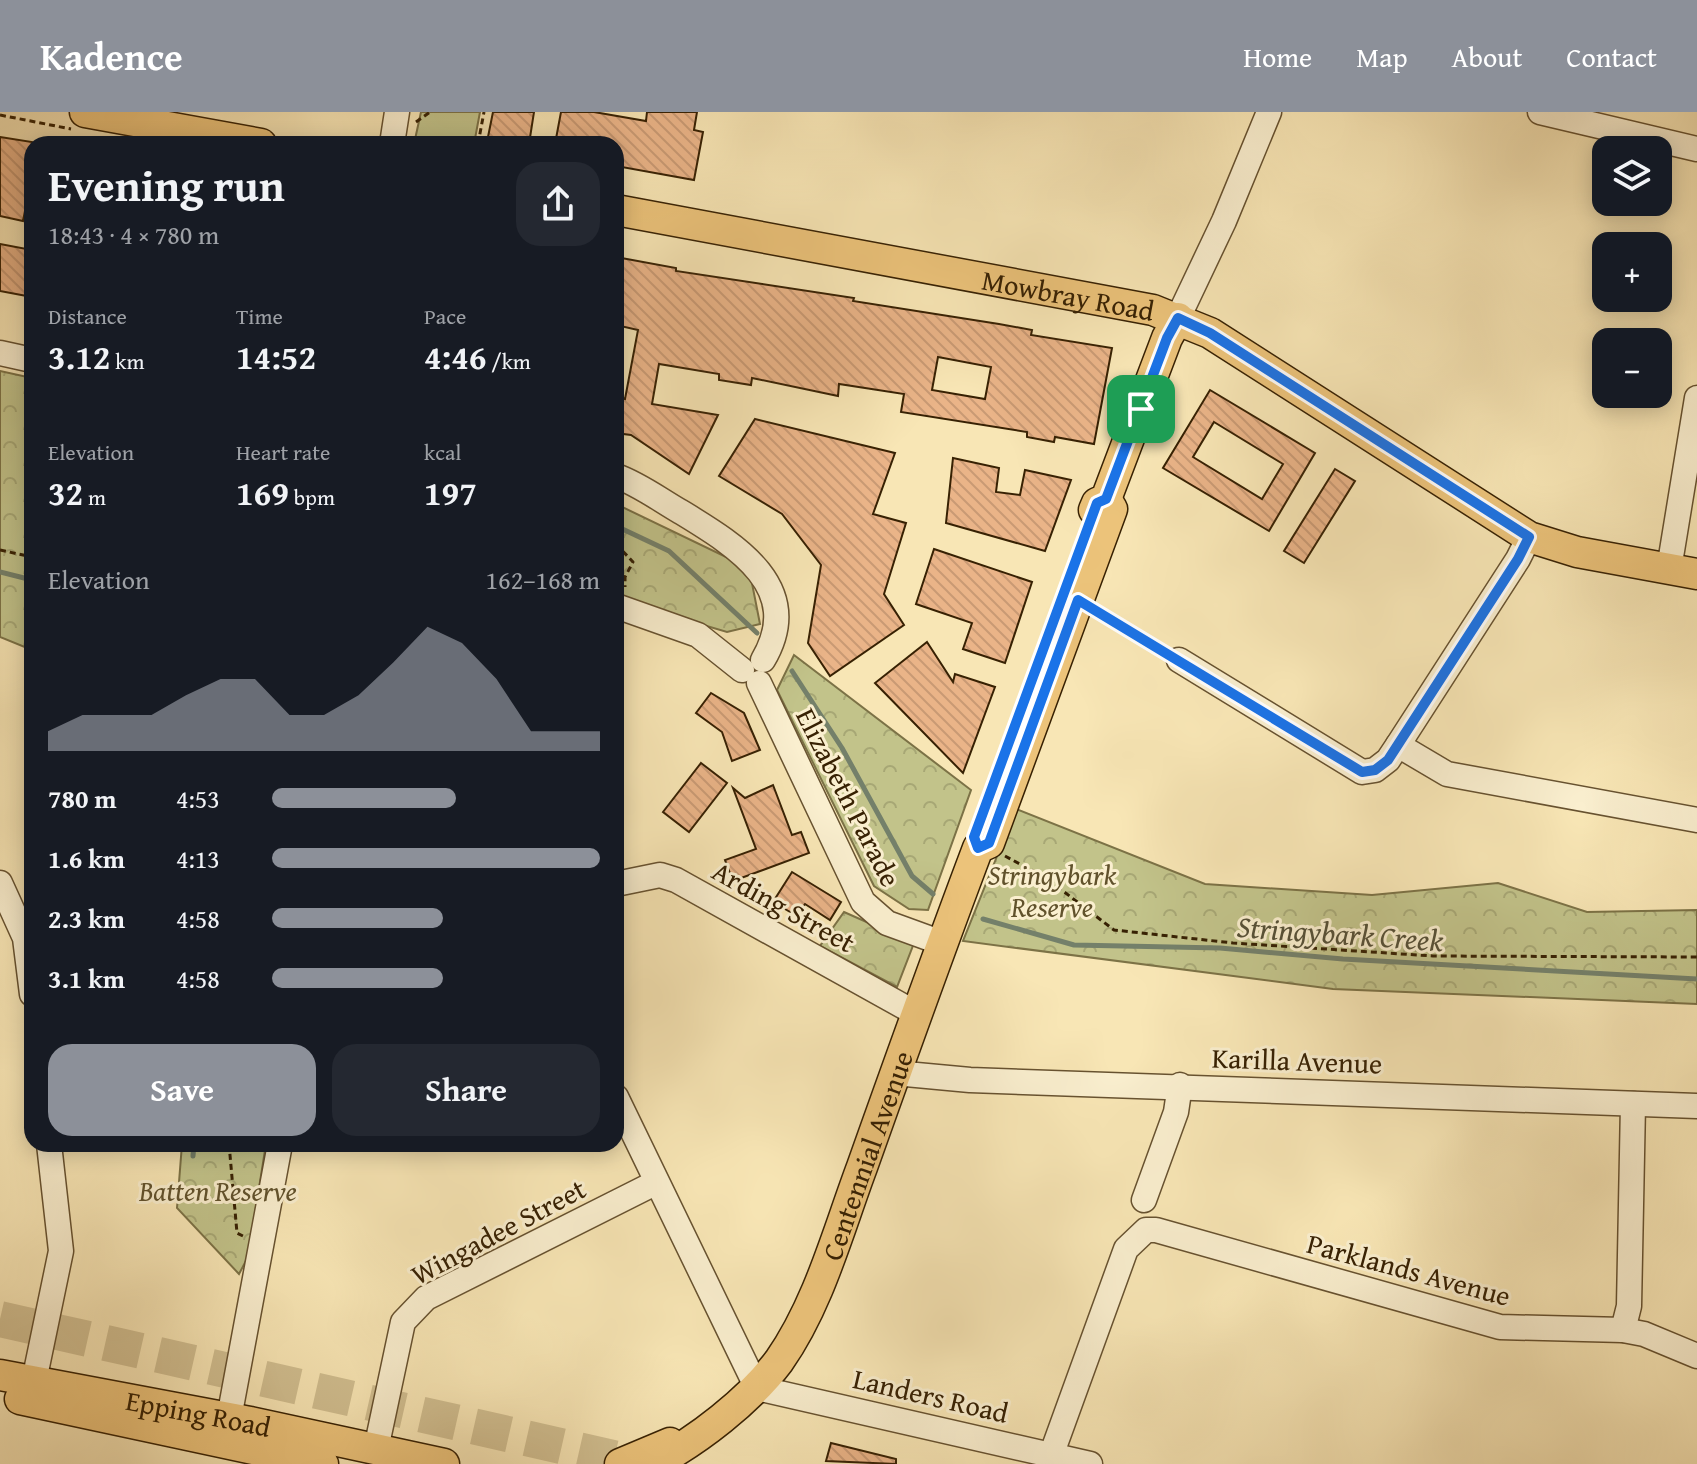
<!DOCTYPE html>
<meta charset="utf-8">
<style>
:root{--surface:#171b24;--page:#242831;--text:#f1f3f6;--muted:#9ea1a6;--accent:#8c9099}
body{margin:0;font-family:"Gentium Book Plus",serif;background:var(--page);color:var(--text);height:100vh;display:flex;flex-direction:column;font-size:30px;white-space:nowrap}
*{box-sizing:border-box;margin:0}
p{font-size:26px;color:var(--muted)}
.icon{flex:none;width:44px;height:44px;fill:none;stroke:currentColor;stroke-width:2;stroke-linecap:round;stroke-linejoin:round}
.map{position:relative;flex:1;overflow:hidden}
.panel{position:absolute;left:24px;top:24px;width:600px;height:1016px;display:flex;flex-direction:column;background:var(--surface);border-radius:24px;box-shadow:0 4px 20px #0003}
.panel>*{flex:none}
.tools{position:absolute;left:1592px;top:24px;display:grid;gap:16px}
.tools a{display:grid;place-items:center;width:80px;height:80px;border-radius:16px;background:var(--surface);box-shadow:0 4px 20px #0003;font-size:40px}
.pin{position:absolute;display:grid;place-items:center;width:68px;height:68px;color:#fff;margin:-34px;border-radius:16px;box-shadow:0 4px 12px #0006}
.round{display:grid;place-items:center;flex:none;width:84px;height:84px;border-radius:24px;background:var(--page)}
.overview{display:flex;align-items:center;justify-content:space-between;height:136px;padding:0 24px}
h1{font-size:44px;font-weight:700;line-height:60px}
.figures{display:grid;grid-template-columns:repeat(3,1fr);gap:12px;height:136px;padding:8px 24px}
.figures div{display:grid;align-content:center}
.figures b{font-size:34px;font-weight:700}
.figures small{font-size:22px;font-weight:400}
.figures p{font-size:22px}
.chart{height:224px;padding:16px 24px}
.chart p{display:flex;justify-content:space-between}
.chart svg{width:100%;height:144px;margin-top:8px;fill:var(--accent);opacity:.7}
.cta{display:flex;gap:16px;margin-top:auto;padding:16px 24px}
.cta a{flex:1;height:92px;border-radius:24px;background:var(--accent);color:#fff;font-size:32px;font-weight:700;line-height:92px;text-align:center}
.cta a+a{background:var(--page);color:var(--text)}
ul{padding:0 24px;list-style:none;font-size:26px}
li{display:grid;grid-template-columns:128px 96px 1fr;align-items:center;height:60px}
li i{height:20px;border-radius:10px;background:var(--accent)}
header{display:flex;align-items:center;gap:48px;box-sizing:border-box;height:112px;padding:0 40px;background:var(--accent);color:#fff}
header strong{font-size:38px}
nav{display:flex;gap:44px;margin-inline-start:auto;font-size:28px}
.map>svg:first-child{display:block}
</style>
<header>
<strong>Kadence</strong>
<nav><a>Home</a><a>Map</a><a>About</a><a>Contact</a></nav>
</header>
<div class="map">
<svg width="1697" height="1352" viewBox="0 0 1697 1352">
<defs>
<pattern id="forest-crowns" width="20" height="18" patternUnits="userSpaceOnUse" patternTransform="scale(2)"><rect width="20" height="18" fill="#c2c38a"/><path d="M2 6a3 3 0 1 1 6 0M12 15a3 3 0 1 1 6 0" fill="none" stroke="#a7a775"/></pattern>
<pattern id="building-back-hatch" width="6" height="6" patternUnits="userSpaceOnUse" patternTransform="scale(2)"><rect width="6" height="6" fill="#eab488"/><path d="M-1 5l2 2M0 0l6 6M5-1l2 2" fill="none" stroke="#c99a74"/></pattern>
</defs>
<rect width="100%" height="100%" fill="#f8e6b5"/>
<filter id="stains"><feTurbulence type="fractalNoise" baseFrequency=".0025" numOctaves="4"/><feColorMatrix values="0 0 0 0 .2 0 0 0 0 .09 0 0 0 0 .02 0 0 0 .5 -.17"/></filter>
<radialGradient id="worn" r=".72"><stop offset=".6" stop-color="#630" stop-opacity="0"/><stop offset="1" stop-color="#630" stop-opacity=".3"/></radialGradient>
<path fill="#c2c38a" stroke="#7c7246" stroke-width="2" d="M421,0H480L474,32H414Z"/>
<g fill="url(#forest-crowns)" stroke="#7c7246" stroke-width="2">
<path d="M0,259L32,266V538L0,525Z"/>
<path d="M616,392L749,456L760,512L727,520L639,494L616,493Z"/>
<path d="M794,543L971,678L928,798L909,797L874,774L777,578Z"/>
<path d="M1016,697L1205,772L1372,783L1498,771L1587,800L1697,798V892L1333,877L963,829Z"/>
<path d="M844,800L914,831L897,875L820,834Z"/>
<path d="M182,1032H266L248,1145L239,1162L177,1096Z"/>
</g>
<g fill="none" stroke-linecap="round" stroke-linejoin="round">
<g stroke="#74806a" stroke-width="5">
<path d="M616,414L669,439L757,521"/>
<path d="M0,460L32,468"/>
<path d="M792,559L842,636L912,764L933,782"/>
<path d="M983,807L1074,833L1220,836L1343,847L1697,867"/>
<path d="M193,1044L194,1032"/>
</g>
</g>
<g fill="url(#building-back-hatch)" stroke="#372103" stroke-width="2" fill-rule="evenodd">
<path d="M493,0H534L529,32L488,25Z"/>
<path d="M561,0H594L646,9L647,0H697L694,18L703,20L694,68L616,54V32H555Z"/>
<path d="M0,25L32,30V90L27,89L23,109L0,104Z"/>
<path d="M0,132L32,138V185L0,179Z"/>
<path d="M616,145L676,156V159L854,186L853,189L999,212L1032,218L1031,223L1112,236L1094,332L1055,325L1054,330L1027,325V320L901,300L904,282L839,272L838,284L752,266L751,273L719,268V262L659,252L652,292L718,303L689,362L631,323L616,321V285L625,287L638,218L616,213ZM938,245L991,255L985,287L932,278Z"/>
<path d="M1210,278L1315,341L1269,419L1163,356ZM1214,310L1283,352L1262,387L1193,345Z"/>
<path d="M755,307L895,341L873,402L906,411L884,482L904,513L830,564L808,531L821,453L782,402L719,364Z"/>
<path d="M953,346L999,356L996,380L1020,383L1025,358L1071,368L1045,439L946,411Z"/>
<path d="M1335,357L1355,369L1304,451L1284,439Z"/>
<path d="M934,437L1032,470L1005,551L963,537L972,511L916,492Z"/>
<path d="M927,530L953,570L955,562L995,575L963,661L875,571Z"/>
<path d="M711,581L744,601L760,638L732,649L722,620L696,601Z"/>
<path d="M701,651L727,671L689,720L663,700Z"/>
<path d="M773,673L792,723L801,720L809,741L733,769L725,748L756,737L733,676L745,686Z"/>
<path d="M792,760L841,790L830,808L805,792L797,804L773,790Z"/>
<path d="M831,1331L896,1347V1352L826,1349Z"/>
</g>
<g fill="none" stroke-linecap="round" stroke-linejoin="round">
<path stroke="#d1bf91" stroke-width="36" stroke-dasharray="36 18" stroke-linecap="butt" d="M0,1207L640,1352"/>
<g stroke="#675230" stroke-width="27">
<g id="minor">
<path d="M1540,0L1697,37"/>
<path d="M392,32L397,0"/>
<path d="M1178,206L1224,109L1269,0"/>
<path d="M0,241L32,248"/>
<path d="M616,364C639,372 660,388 681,400C735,433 806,475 763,548"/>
<path d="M1669,457L1697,286"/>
<path d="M616,494L698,523L742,558"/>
<path d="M1179,548L1362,660L1375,658L1388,648L1398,633L1518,447L1529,425"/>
<path d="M759,571L863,790L887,811L942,831"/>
<path d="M1398,633L1447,662L1697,708"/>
<path d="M0,771L25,826L32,882"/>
<path d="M616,772L660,763L676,768L917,902"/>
<path d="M895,961L970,968L1697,994"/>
<path d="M616,985L757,1276L1090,1352"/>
<path d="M1144,1088L1176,1000L1180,973"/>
<path d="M1623,1218L1629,1194L1633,992"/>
<path d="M34,1269L61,1139L49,1032"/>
<path d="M229,1306L280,1032"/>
<path d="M376,1337L403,1210L426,1186L655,1071"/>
<path d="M1052,1341L1126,1137L1146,1118H1156L1500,1215L1623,1218L1644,1222L1697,1244"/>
</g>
</g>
<g stroke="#372103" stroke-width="33">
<g id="major">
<path d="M85,0L261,32"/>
<path id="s1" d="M616,98L1153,198L1210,221L1529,425L1577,440L1697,462"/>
<path d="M1094,398L1097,391L1106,387L1167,226L1178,206"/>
<path id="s2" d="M0,1263L250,1310L444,1352"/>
<path d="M20,1287L323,1352"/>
<path d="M620,1352L670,1331"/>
<path id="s3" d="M653,1352C697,1329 749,1289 779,1249C819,1192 838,1119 862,1055C900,948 938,842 978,736L989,731L1112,397L1106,387"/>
</g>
</g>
<g stroke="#372103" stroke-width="3" stroke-dasharray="6 4" stroke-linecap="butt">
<path d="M0,3L71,17"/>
<path d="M416,10L430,0"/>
<path d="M478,32L484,0"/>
<path d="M616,432L633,450L625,465V475"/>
<path d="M0,438L32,445"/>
<path d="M1099,499L1164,539"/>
<path d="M1005,744L1046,766L1114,818L1233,831L1433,844L1697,845"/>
<path d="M229,1032L237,1121L243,1124"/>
</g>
<use href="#minor" stroke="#faefcf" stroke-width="24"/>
<use href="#major" stroke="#ecc37a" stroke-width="30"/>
</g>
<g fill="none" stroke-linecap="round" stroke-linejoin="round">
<g stroke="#fff" stroke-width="16">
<path id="route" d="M1178,206L1210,221L1529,425L1518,447L1388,648L1375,658L1362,660L1078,488L989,731L978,736L974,725L1097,391L1106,387L1167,226Z"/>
</g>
<use href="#route" stroke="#1a73e8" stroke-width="10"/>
</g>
<g text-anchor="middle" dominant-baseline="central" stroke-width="6" stroke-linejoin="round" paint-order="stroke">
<g font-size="28" fill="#372103" stroke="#faefcf">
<text stroke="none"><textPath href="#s1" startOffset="460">Mowbray Road</textPath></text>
<text transform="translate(849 685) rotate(63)">Elizabeth Parade</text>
<text transform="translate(784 794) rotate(29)">Arding Street</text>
<text transform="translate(1297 948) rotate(2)">Karilla Avenue</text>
<text stroke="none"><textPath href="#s3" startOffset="388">Centennial Avenue</textPath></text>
<text transform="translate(498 1119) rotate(-28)">Wingadee Street</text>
<text transform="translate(1409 1157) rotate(15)">Parklands Avenue</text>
<text transform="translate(931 1283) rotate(13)">Landers Road</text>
<text stroke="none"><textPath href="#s2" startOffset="202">Epping Road</textPath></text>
</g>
<g font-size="28" font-style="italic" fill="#61522c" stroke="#faefcf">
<text x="1052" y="762">Stringybark<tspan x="1052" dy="32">Reserve</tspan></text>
<text x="218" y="1078">Batten Reserve</text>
</g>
<g font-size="30" font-style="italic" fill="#565037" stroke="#faefcf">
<text transform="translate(1340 821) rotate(4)">Stringybark Creek</text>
</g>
</g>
<rect width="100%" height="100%" filter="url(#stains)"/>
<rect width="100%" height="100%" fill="url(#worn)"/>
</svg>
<div class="tools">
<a><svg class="icon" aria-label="layers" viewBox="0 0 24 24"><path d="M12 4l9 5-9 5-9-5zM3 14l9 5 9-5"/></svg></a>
<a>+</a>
<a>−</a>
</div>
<div class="pin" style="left:1141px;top:297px;background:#1e9e55"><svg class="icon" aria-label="arrive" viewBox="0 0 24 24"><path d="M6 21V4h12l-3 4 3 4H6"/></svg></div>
<section class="panel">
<div class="overview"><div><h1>Evening run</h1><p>18:43 · 4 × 780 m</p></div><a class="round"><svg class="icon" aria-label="share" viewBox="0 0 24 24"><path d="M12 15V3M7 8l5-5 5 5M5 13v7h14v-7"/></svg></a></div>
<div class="figures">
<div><p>Distance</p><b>3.12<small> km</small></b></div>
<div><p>Time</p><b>14:52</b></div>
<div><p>Pace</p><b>4:46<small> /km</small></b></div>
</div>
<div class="figures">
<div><p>Elevation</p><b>32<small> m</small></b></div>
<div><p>Heart rate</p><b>169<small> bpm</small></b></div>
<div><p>kcal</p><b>197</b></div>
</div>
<div class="chart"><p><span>Elevation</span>162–168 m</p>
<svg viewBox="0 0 160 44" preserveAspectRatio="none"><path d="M0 44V38L10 33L20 33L30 33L40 27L50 22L60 22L70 33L80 33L90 27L100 17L110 6L120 11L130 22L140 38L150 38L160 38V44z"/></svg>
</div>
<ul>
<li><b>780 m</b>4:53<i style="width:56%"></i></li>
<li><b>1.6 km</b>4:13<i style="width:100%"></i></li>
<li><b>2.3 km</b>4:58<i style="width:52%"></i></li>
<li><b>3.1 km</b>4:58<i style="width:52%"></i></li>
</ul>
<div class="cta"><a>Save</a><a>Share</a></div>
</section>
</div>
